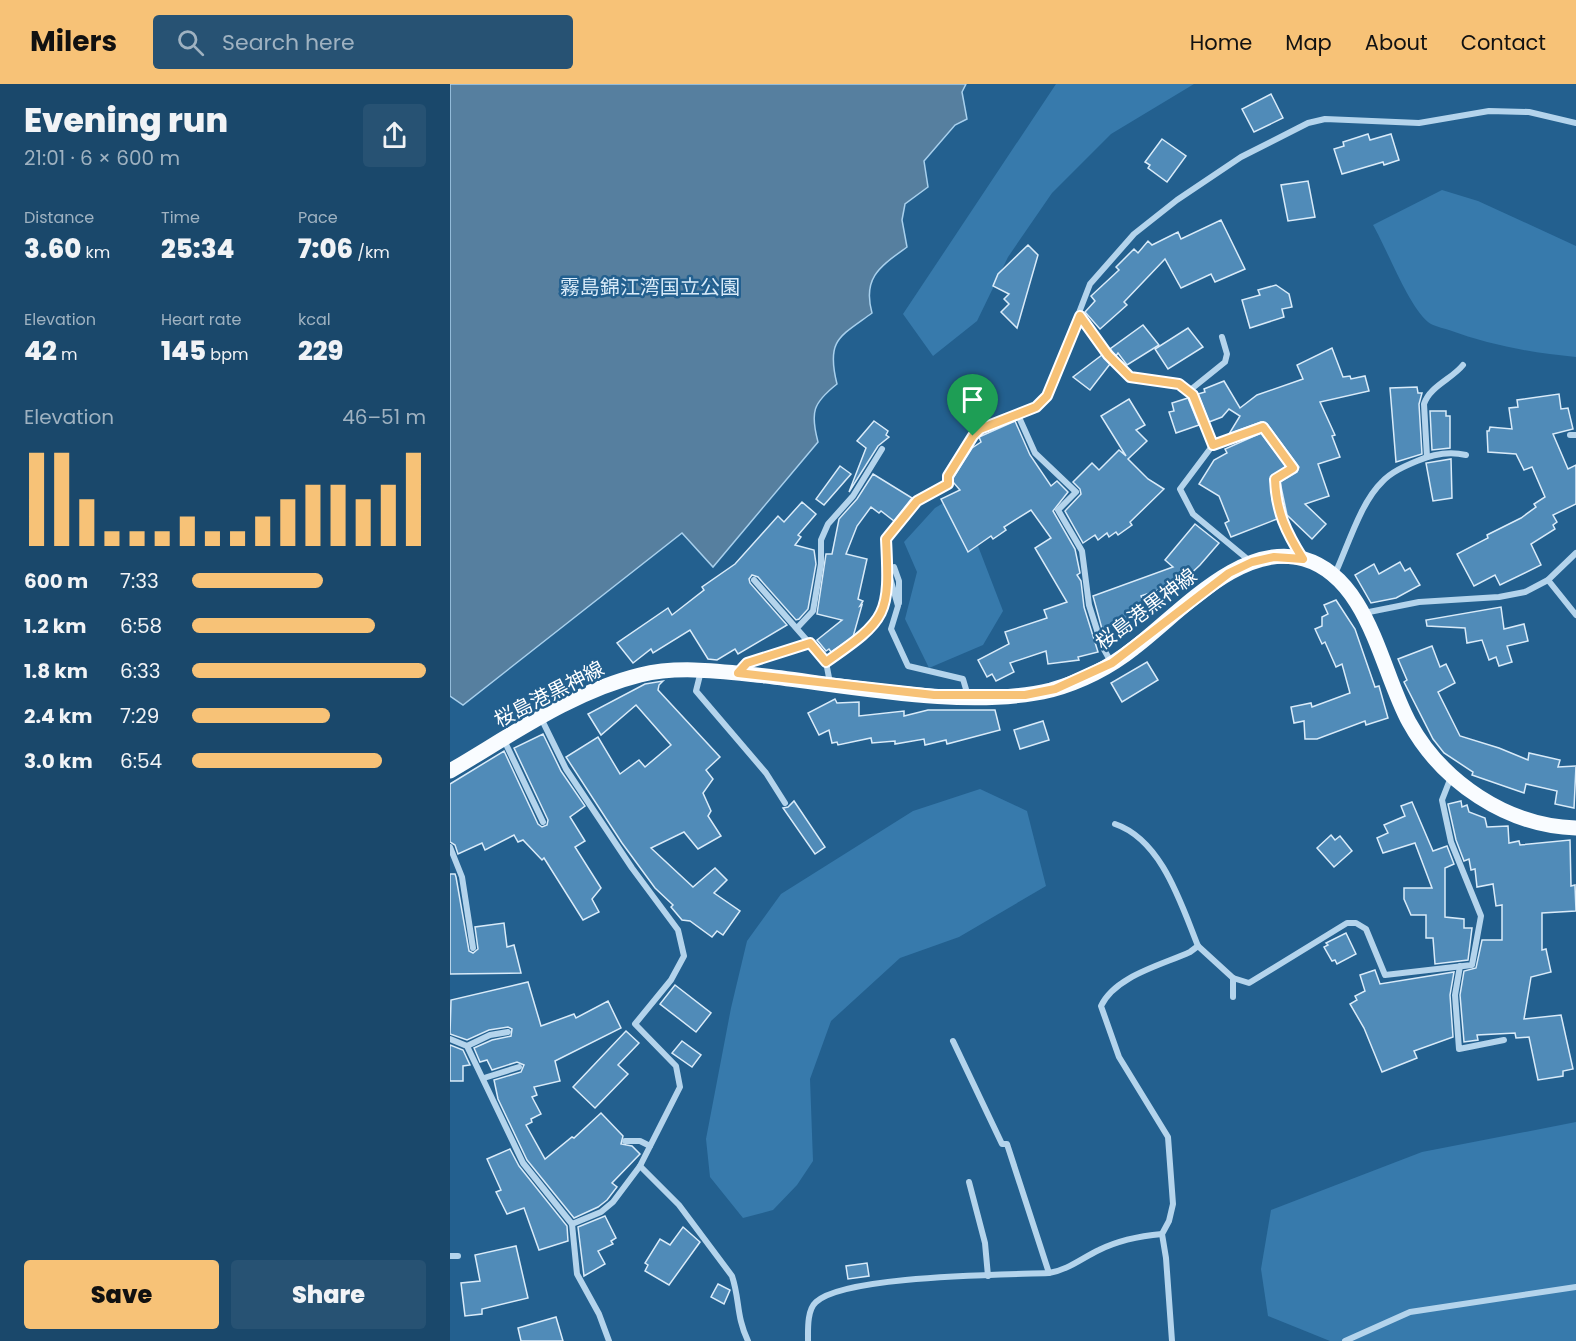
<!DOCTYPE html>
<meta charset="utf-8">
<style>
:root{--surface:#1a486b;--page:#275273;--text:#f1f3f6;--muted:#9fb2c1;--accent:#f7c277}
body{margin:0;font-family:Poppins,"Noto Sans JP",sans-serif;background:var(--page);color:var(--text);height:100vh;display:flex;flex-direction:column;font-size:22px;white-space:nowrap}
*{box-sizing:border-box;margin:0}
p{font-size:20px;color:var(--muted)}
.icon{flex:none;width:33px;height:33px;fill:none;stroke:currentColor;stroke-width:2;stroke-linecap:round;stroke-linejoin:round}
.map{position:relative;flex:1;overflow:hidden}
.panel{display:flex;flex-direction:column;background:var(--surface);width:450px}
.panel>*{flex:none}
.pin{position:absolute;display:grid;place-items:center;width:51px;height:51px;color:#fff;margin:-62px -26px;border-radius:50% 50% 50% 0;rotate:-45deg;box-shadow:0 0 6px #0007}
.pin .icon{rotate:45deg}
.round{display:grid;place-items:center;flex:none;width:63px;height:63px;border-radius:6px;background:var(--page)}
.head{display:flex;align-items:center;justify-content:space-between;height:102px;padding:0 24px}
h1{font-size:33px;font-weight:800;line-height:45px}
.metrics{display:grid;grid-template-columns:repeat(3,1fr);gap:9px;height:102px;padding:6px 24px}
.metrics div{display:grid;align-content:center}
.metrics b{font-size:26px;font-weight:800}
.metrics small{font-size:16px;font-weight:400}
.metrics p{font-size:16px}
.chart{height:168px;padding:12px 24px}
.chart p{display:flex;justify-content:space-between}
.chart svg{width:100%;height:108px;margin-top:6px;stroke:var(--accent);stroke-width:6}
.button{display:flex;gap:12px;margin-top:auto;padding:12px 24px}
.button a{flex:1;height:69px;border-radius:6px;background:var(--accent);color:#111;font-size:24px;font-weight:800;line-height:69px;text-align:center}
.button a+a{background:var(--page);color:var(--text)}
ul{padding:0 24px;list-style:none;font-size:20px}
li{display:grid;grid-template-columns:96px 72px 1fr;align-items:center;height:45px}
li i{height:15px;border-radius:8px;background:var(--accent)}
header{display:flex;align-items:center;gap:36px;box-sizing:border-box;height:84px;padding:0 30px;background:var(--accent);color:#111}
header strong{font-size:28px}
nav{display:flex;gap:33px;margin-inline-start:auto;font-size:21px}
.search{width:420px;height:54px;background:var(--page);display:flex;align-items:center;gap:15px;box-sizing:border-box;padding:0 21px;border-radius:6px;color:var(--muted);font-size:22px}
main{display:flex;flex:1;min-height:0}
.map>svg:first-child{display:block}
</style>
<header>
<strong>Milers</strong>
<div class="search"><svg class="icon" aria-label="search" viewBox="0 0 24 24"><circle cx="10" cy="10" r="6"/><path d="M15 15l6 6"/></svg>Search here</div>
<nav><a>Home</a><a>Map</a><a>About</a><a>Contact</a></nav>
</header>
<main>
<section class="panel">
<div class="head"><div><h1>Evening run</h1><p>21:01 · 6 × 600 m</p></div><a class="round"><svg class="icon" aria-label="share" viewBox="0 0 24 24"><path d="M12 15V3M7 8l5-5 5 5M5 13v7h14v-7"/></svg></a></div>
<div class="metrics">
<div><p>Distance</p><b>3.60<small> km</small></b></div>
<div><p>Time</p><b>25:34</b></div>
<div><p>Pace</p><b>7:06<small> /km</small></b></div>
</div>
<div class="metrics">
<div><p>Elevation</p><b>42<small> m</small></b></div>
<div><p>Heart rate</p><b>145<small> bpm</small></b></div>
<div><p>kcal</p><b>229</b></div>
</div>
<div class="chart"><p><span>Elevation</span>46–51 m</p>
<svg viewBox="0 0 160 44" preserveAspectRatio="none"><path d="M5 44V6M15 44V6M25 44V25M35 44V38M45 44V38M55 44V38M65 44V32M75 44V38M85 44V38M95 44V32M105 44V25M115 44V19M125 44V19M135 44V25M145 44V19M155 44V6"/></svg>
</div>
<ul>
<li><b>600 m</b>7:33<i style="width:56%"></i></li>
<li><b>1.2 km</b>6:58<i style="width:78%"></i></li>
<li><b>1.8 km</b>6:33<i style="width:100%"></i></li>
<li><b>2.4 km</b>7:29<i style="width:59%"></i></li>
<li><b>3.0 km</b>6:54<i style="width:81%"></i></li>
</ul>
<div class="button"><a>Save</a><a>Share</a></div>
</section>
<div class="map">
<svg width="1126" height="1257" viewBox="0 0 1126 1257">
<rect width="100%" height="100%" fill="#23608f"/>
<g fill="#377aac">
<path d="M606,0H744L661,50L602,109L558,173L527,237L483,272L453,230Z"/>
<path d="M992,106L1028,117L1126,162V273C1082,269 1040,261 999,246C993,244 983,242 978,238C958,221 937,165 923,141Z"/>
<path d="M508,410L553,527L533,561L479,584L455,535L467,488L454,458L485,424Z"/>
<path d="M530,705L577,727L596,802L509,853L450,874L381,937L360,995L363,1077L347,1101L323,1126L293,1134L260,1093L256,1055L281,924L297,857L331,810L463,727Z"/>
<path d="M1126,1038V1257H880L818,1232L811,1185L821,1126L972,1068Z"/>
</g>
<path fill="#567f9f" stroke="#a8d0ed" stroke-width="1.5" d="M0,0H516L512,8L517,35L505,41L474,77L478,103L455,120L452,136L457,163C431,182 412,193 422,229C389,253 376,256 387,300C363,319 360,328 368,358L263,483L232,449L13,621L0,612Z"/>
<g fill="#508bb8" stroke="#d9ebf9" stroke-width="1.5">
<path d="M821,10L833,34L804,48L792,25Z"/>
<path d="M918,50L920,56L941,50L949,76L934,81L933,78L892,90L884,65L894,62L893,58Z"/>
<path d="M712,55L736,72L717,98L698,84L700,81L695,78Z"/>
<path d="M858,97L865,133L838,137L831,101Z"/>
<path d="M771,136L795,185L765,198L761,190L731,204L715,175L674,218L677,221L650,245L635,228L645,217L641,212L669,186L666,183L684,165L688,169L698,157L702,161L728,148L731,155Z"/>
<path d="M578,161L588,171L567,244L551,228L559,220L554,215L559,210L543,202L548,190Z"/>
<path d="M826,201L839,210L842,223L832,225L834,233L800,244L792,216L810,211L808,206Z"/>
<path d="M693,241L709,261L677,281L668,269L666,272L660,265Z"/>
<path d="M738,244L753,263L718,285L705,265Z"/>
<path d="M882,264L893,293L900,292L901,295L915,292L919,307L870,318L885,351L882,352L890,373L868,380L879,412L855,420L876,440L862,455L837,431L830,398L847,388L849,383L817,340L811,338L779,350L790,332L779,325L772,333L759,338L748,310L755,308L754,305L774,297L790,324L807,311L853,295L847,281Z"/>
<path d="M652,271L660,280L640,306L623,293Z"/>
<path d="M967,303L968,309H972L969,320L972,370L946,378L940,304Z"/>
<path d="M1109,310L1111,325L1118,324L1123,345L1103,350L1118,385L1126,381V420L1103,431L1107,438L1103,441L1105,445L1081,460L1091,481L1050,501L1045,491L1024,502L1007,470L1038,454L1037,451L1071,434L1086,423L1084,420L1095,413L1082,383L1074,386L1066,370L1038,368L1037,347H1039L1040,343L1062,345L1059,324L1068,323L1067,316Z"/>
<path d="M738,314L749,341L726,349L719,328L724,327L722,319Z"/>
<path d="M679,315L695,341L686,346L697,357L678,375L698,395L714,405L680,438L682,441L668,451L666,448L659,453L657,449L648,456L645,451L633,459L615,427L631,410L630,405L623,398L642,379L649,386L669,366L676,372L651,332Z"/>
<path d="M980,327H996V332H1000V364L982,366Z"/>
<path d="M424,337L438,347L436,351L439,353L428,362L399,408L416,364L407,357Z"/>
<path d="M565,337L580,371L601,402L607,397L618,408L603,427L625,465L630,489L627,491L631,497L634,523L648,568L628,573L629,576L598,580L596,567L560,579L564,588L546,597L542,590L537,593L528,576L559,560L555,548L597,534L594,526L617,518L585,464L601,454L581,426L554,443L556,446L543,455L541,452L518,468L491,415L510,406L503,398V394L522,364L531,358L529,353Z"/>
<path d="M811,349L836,382L820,395L827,435L781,453L775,439L779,437L769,412L749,400L764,376L777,369L775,365Z"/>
<path d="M1001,375L1002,414L983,417L976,379Z"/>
<path d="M390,382L401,390L374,421L366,415Z"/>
<path d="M423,390L462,414L444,437L431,427L429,429L421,423L407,442L396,470L417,475L408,515L413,517L410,522L412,521L403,553L381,568L379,565L376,567L367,556L392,536L367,530L376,470H382L389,435L407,415Z"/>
<path d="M352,418L366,430L348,451L351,453L345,461L364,466L366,480L358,525L349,535L346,536L308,493L302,491L299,495L300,499L337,541L288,570L285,565L267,576L258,575L240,546L203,569L201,565L183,579L167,559L218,524L222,531L254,506L252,503L285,480L328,432L334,438Z"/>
<path d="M745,440L769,459L750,481L720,509L714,504L691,512L696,525L682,530L684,534L652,545L643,512L723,483L715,476Z"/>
<path d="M950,478L955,487L960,484L970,501L946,514L921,519L905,491L924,480L929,490Z"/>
<path d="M886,516L905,545L925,603L929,602L938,634L916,641L915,637L867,655H855L854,637L844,639L841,623L861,619L862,623L900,609L892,580L886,583L875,558L872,560L865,545L872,542V533L878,530L874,521Z"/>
<path d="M1051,523L1054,545L1074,540L1078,557L1057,562L1062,578L1049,582L1046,573L1039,576L1032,556L1017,559L1015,544L977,542L976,536Z"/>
<path d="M982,562L990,583L996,580L1005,599L988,608L1010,652L1049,664L1078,676L1079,669L1110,676L1108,683L1126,682L1124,724L1105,720L1107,707L1076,700L1074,709L1022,691L1023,688L994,669L983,655L954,598L957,596L948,575Z"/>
<path d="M697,578L708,596L672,618L661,599Z"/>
<path d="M213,597L209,601L208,606L270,673L256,686L263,695L253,709L261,727L258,732L271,752L248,765L234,748L201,764L243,803L265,784L277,796L264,809L290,827L273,851L267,847L262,853L240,837L232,836L221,823L223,821L205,804L172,759L116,673L148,653L170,690L189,676L195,683L221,661L186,621L151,651L138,630L195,600Z"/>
<path d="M385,615L387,619L409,618V632L454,627V632L478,626H545L550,646L497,660L496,656L475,661L474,655L445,660V657L422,659L421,654L388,661L387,658L382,659L379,646L369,651L358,629Z"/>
<path d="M593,637L599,656L570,665L564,646Z"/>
<path d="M93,650L111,687L135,722L120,733L135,757L125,763L151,804L142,815L149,828L133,836L94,774L92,776L73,756L68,758L64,751L35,766L32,759L8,770L5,761L0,758V700L54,667L88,740L92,743L97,741L98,736L64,664Z"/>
<path d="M344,717L375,763L365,770L333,724L338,723Z"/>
<path d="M1011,717L1012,723L1017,721L1019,728L1035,734L1037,743L1058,742L1059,759L1069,757L1070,761L1120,756L1121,802L1125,801L1126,827L1092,829V866L1096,865L1101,888L1081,893L1074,935L1111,931L1123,985L1113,987V992L1088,996L1079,953L1066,954L1065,949L1027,951L1028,956L1014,958L1010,911L1014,887L1026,884L1032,856H1052V821L1046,822L1043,800L1027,803L1025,785L1021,786L1019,775L1014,777L1006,756L998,720Z"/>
<path d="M962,718L983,767L997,762L1004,780L995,784V833L1014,835V844H1022L1018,876L985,880L983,854H976V831H961L954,815V804H982L965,759L933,769L927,754L938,749L934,741L955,732L951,722Z"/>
<path d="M881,751L885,756L890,752L902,767L884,783L867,764Z"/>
<path d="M0,790H5L6,793L19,867L23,869L28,865L25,843L54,839L57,863L64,861L71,889L0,890Z"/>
<path d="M896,849L906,870L887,880L885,876L882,877L874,863L878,861L876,859Z"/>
<path d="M925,886L930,900L1004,888L1000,911L1003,953L964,967L967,974L932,988L914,944L900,920L907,916L905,912L915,907L910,891Z"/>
<path d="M78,898L91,942L124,930L126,934L158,917L171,944L105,977L110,997L84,1003L87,1011L82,1013L91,1030L81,1035L82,1038L76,1041L95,1075L122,1053L124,1054L151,1029L173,1052L171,1060L182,1062L190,1070L162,1099L167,1103L157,1116L148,1123L124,1134L77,1076L48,1015L44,996L71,988L74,981L67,978L42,986L37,976L30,978L24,964L42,956L61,952L62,945L58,943L39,946L17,956L0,950L1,916Z"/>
<path d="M225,901L261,929L246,948L210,920Z"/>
<path d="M176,947L189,959L168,981L178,990L145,1024L123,1003Z"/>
<path d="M232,957L251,971L242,983L222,969Z"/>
<path d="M0,961L13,966L20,981L13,982V997H0Z"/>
<path d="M60,1065L69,1082L117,1142L118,1157L89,1166L74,1124L57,1130L46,1108L51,1106L37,1075Z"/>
<path d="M155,1132L166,1154L161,1157L163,1160L148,1167L155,1180L134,1192L128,1143Z"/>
<path d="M233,1143L250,1158L219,1201L195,1187L198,1181L195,1179L210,1155L220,1161Z"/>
<path d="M66,1162L78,1214L32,1225V1230L15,1232L11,1199L30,1197L25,1171Z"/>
<path d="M417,1179L419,1192L398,1195L396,1182Z"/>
<path d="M268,1200L280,1206L274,1220L261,1213Z"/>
<path d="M106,1233L113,1257H71L68,1244Z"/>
</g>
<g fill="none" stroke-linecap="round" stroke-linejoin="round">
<g stroke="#b4d4ec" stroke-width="6">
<path d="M630,232L658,271L680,293L729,300L743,311L763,361L730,405L743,430L801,478"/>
<path d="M739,307L775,278L777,270L772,253"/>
<path d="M568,331L585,369L626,408L608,426L632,467L639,521L652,562L661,578"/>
<path d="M1120,351H1126"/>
<path d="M763,361L813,343L844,384L825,395C825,424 836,448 852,473"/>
<path d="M977,373L974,320C980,302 1002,295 1013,281"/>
<path d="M444,483L449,497V519"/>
<path d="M884,492C897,465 910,419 932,398C941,388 955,382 967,377C983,370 999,367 1016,371"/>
<path d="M304,496L376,578"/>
<path d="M1098,496L1126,531"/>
<path d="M914,529L969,518L1049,513L1075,508L1098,496L1126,469"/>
<path d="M347,544L363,527L371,480V456L378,440L403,412L432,365"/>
<path d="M291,586L297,579L360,559"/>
<path d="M251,587L246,607L316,689L335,719"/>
<path d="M380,599L376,578C419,548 436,543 437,487"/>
<path d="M518,612L513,595L458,582L441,545L448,522L437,483L436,455L467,417L498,400V392L523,352L530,345L586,323L597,312L640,200L684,150L727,116L791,73L858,39L875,35L969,39L1039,27L1079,28L1126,39"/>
<path d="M91,634L116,685L182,784L228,846L234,872L221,896L185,940L226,982L230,1003L190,1082L163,1118L151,1128L122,1140"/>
<path d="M54,656L93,738"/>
<path d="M665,740C712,756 731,820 748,862"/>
<path d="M0,763L12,793L23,864"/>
<path d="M1010,882L1005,911L1009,965L1054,956"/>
<path d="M783,894V913"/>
<path d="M0,955L17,962L73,1079L122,1140L127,1190L149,1230L159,1257"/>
<path d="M503,957L552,1060H557L599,1189"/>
<path d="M17,962L40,951L58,948"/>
<path d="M34,994L69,983"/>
<path d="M175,1057H190L200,1062"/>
<path d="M190,1082L229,1121L282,1192C290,1216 286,1232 298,1257"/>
<path d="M519,1098L535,1159L538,1192"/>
<path d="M0,1172H8"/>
<path d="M358,1257C358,1245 357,1226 366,1218C395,1191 555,1191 599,1189C618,1186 632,1174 649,1166C669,1156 690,1152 712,1150"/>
<path d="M722,1257L716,1174L712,1150L719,1137L723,1120L718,1053L669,973L651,922C665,892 712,881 740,868L748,862L783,894L799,899L897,839H906L916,845L935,891L1022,881L1031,832L1001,758L992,716L1001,693"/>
<path d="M895,1257L960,1228L1126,1203"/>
</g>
<path stroke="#f9fcff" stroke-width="15" d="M0,687C60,652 121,608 190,591C230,581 275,588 316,592C400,602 519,626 601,606C630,598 660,583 684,564C729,530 791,457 854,475C919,494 931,587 959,638C992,698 1057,742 1126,744"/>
</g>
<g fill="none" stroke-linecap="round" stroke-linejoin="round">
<g stroke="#fff" stroke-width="12">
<path id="route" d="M630,232L658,271L680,293L729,300L743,311L763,361L813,343L843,384L825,395C826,427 836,448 853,475L824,473L802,478L779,489L662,579L605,605L575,611H484L288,589L297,579L360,559L376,578C438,535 440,531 436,455L467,417L498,400V392L523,352L530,345L586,323L597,312Z"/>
</g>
<use href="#route" stroke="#f7c277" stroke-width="8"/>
</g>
<g text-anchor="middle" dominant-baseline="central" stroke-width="5" stroke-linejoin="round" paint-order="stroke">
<g font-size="20" fill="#d9ebf9" stroke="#23608f">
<text x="200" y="203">霧島錦江湾国立公園</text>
</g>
<g font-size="20" fill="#fff" stroke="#23608f">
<text transform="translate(696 525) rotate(-37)">桜島港黒神線</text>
<text transform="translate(99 610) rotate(-27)">桜島港黒神線</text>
</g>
</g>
</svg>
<div class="pin" style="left:523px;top:352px;background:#1e9e55"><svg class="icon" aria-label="arrive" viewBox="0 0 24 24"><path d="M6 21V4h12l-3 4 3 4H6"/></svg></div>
</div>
</main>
